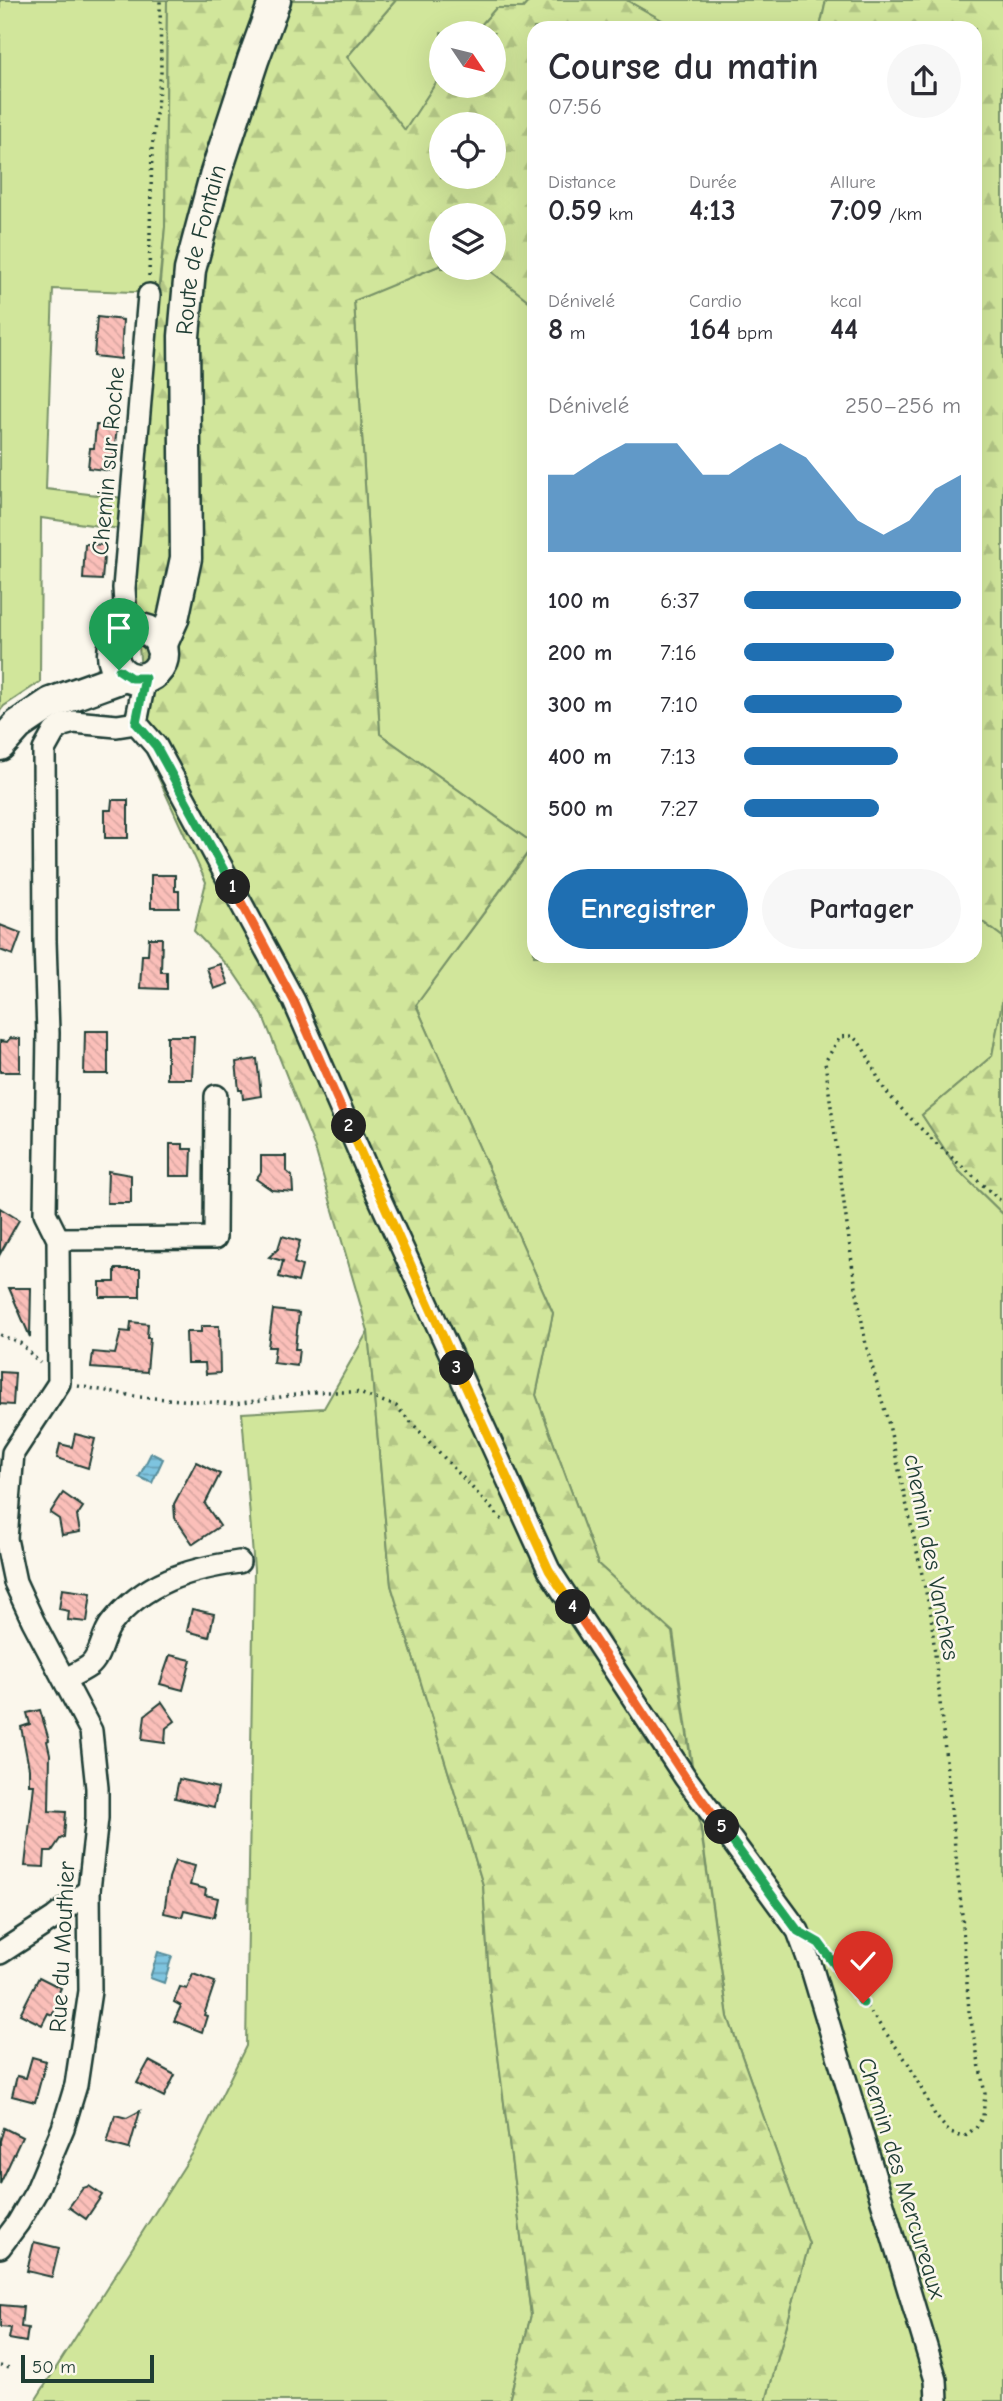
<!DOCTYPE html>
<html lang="fr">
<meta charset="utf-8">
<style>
:root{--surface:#fff;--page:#f7f7f7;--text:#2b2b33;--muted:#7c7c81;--accent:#1f6fb2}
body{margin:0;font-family:"Comic Neue",sans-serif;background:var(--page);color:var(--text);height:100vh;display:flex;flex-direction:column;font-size:26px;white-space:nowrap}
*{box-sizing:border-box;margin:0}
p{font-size:23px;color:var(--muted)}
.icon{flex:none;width:38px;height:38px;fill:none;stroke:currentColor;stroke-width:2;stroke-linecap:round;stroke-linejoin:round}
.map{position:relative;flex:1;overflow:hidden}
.side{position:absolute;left:527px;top:21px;width:455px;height:942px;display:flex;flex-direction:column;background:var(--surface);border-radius:21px;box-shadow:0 7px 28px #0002}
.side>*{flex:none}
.needle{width:46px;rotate:125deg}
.buttons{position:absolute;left:429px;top:21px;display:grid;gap:14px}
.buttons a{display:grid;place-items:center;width:77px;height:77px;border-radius:50%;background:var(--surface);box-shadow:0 7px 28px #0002;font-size:35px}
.scale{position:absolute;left:21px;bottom:18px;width:133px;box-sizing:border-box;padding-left:7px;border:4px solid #1f3d34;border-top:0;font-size:19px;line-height:24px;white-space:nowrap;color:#1f3d34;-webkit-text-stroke:5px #fbf7ec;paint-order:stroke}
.pin{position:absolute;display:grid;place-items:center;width:60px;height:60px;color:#fff;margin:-72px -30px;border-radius:50% 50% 50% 0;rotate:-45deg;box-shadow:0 0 7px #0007}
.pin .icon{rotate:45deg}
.km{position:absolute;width:35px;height:35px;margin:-18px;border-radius:50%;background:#222;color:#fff;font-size:19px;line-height:35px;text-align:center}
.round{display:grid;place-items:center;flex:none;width:74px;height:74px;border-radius:37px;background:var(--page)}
.head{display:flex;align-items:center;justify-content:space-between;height:119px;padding:0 21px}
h1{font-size:38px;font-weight:700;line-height:52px}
.metrics{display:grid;grid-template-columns:repeat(3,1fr);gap:10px;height:119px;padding:7px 21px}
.metrics div{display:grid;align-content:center}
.metrics b{font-size:30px;font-weight:700}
.metrics small{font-size:19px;font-weight:400}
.metrics p{font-size:19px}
.chart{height:196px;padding:14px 21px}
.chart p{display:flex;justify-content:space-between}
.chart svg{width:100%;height:126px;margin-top:7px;fill:var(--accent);opacity:.7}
.button{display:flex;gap:14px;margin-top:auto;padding:14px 21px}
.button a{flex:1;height:80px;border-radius:42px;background:var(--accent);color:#fff;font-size:28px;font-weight:700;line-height:80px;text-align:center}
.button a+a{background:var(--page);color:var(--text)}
ul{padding:0 21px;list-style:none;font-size:23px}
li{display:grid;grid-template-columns:112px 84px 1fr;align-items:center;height:52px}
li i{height:18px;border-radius:9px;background:var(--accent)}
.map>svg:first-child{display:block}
</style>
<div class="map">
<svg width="1003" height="2401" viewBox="0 0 1003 2401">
<defs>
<pattern id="forest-firs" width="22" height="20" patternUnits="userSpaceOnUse" patternTransform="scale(1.75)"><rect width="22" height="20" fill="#d1e69b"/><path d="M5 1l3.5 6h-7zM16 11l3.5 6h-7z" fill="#b3c686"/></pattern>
<pattern id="water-rules" width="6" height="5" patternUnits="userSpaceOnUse" patternTransform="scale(1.75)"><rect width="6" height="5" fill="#7ec4df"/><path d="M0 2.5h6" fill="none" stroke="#67a0b6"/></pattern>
<pattern id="building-back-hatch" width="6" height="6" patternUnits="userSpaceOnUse" patternTransform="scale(1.75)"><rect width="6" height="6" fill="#fbbfb9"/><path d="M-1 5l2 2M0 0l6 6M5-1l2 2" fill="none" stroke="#d7a5a0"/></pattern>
</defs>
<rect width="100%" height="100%" fill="#fbf7ec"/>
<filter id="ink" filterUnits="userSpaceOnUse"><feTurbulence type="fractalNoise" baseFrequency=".0143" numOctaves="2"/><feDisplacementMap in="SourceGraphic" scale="14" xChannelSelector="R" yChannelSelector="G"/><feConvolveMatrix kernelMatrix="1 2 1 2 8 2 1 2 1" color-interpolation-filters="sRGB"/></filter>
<g filter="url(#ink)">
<g fill="#d1e69b" stroke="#789268" stroke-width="2">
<path d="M0,0H167L165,227L158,293L53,289L46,489L123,498L121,529L41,518L40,682L4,706L0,711Z"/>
<path d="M396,0H530L523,8H496L474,33H441V75L405,131L347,57Z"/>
<path d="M626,0H826L820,28H676Z"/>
<path d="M441,265V268H487L534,305V844L380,734L354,300Z"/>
<path d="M534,845V956H975V916L1003,937V998L992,1056L922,1115L959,1171L1003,1214V2401H766L809,2244L728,2017L673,1632L598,1564L536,1395L553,1313L416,1005Z"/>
<path d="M368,1331L391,1585L483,1885L490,1993L531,2315L509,2401H35L194,2151L246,2046L254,1570L242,1413L324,1408Z"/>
</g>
<g fill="url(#forest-firs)" stroke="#789268" stroke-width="2" fill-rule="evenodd">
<path d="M167,0H396L347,57L405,130L441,75V86H494V33H474L496,8H523L530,0H626L676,28H534V305L487,268H494V215H441V265L354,301L380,734L534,844L416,1005L553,1313L536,1395L598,1564L672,1632L728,2017L809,2244L766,2401H509L531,2315L490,1993L483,1885L391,1585L368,1331L315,1148L263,1016L234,973L194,931L206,882L148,755L135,598L141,491L165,227ZM441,124H494V177H441Z"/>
<path d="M826,0H1003V937L975,916V28H820Z"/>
<path d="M1003,998V1214L959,1171L922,1115L992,1056Z"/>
</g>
<g fill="url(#water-rules)" stroke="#588e9b" stroke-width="2">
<path d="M151,1453L163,1459L152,1483L139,1477Z"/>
<path d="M158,1952L172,1956L164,1983L150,1978Z"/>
</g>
<g fill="url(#building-back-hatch)" stroke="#1f3d34" stroke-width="2">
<path d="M97,317L123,320L121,359L94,356Z"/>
<path d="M96,425L117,427L112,471L88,468L90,448H94Z"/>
<path d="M85,544L105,545L102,580L83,579Z"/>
<path d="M112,800H128V838H105V810H111Z"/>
<path d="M151,875H175V891H179V908H151Z"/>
<path d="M0,925L21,933L13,955L0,950Z"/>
<path d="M149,938H162L161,972H167V989L140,988L142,955H148Z"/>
<path d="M220,964L228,984L214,989L207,968Z"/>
<path d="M85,1031H108V1074H84Z"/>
<path d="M167,1036H194L192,1079H167Z"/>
<path d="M10,1038L20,1039V1072H0V1041L7,1042Z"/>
<path d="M257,1059L261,1096L243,1099L242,1090H239L236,1062Z"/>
<path d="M170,1144H183V1149H192L191,1176H170Z"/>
<path d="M261,1156H286V1171L292,1176L293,1192L272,1190L256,1179L261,1172Z"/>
<path d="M108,1171L131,1175V1203H107Z"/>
<path d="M0,1208L19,1220L0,1254Z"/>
<path d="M282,1236L300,1241L294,1263L302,1266L298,1282L279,1277L283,1261L269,1257L278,1249Z"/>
<path d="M115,1269H140V1297H100V1282H115Z"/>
<path d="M9,1288H31L30,1337Z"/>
<path d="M273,1310L299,1313L295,1349H299L297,1366L273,1363L275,1347H268Z"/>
<path d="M131,1322L148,1324L147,1338H150L147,1372L91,1368L93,1352L115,1354L121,1331L130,1332Z"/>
<path d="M201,1326H219L220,1373L206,1374L205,1363H187L186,1332H201Z"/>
<path d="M0,1372L15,1373L13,1405L0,1404Z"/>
<path d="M75,1434L95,1439L88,1468L57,1458L60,1444L72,1447Z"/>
<path d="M196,1462L220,1474L205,1504L220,1526L193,1544L175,1518L174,1504Z"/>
<path d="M63,1493L83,1507L77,1516L80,1532L62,1535L59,1519L50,1513Z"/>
<path d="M62,1589L91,1593L87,1622L68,1620L69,1611L59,1609Z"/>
<path d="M192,1609L214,1614L209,1637L187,1631Z"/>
<path d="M170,1655L191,1660L183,1690L160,1684Z"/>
<path d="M162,1702L175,1721L166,1728L165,1743L142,1740L145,1715Z"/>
<path d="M40,1710L49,1740L47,1741L50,1754L49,1811L66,1812L64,1837L60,1839L52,1851H45L44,1867L25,1866L34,1785H29V1768L21,1727L30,1724L27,1713Z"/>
<path d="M179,1779L218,1788L214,1807L175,1798Z"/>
<path d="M175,1861L195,1866L190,1885L206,1889L205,1895L218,1898L214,1917L184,1910L182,1917L164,1913L169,1878Z"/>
<path d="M193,1974L215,1982L204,2015L207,2016L202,2032L174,2021L181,2006L174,2002L180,1987L187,1989Z"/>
<path d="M39,1977L61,1988L56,1999L60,2000L52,2015L48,2013L42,2025L20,2014Z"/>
<path d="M32,2057L46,2061L35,2102L12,2096L17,2076L26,2078Z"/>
<path d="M149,2061L175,2075L164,2097L137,2083Z"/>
<path d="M140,2111L129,2149L107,2143L115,2115L127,2118Z"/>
<path d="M4,2128L22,2137L0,2184V2141Z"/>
<path d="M89,2186L102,2195L86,2219L69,2207L83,2188Z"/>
<path d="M34,2242L59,2248L52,2277L27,2271Z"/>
<path d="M0,2305L23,2307L21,2327L28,2328L26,2342L9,2339L11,2328L0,2327Z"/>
</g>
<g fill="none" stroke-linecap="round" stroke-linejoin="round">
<g stroke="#1f3d34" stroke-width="26">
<g id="street">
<path d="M132,630L126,622L124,588L149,295"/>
<path d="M136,723L156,746L294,1001L378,1195L549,1570L685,1777L798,1931L812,1969L936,2380L937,2401"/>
<path d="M136,723L145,678"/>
<path d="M58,1239L215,1238L216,1096"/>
<path d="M65,1679C73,1675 82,1671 89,1666C101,1657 102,1635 111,1624C144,1582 189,1569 239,1562"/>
<path d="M0,1953L54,1918L89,1890"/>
<path d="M0,2247L18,2223L36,2192L63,2128L76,2085L90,1991L89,1890L97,1818V1788L91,1731L33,1621L15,1582L6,1539L13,1453L59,1383L58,1239L45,1213L48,1033L45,941L44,750L54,732L63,725L74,722L117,726L136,723"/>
</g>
</g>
<g stroke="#1f3d34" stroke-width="35">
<g id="secondary">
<circle cx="138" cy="654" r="25"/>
<path id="s1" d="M161,646L173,619L186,558L184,336L190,270L215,176L253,60L275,0"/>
<path d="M0,745L18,725L51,703L125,676"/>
</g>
</g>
<g stroke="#1f3d34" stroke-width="3.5" stroke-dasharray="2 5" stroke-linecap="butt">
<path d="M149,276L152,149L161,72L160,0"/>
<path d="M0,1335L20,1343L40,1363"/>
<path d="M78,1386L140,1397L235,1404L314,1392H356L396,1406L505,1523"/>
<path d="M829,1956L908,2063L935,2115L950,2133L964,2137L976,2127L983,2117L985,2094L969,2011L962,1915L931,1615L889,1425L866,1345L853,1270L825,1062L840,1037L852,1036C870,1050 874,1078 889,1095C924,1135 964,1168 1003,1203"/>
<path d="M0,2366L10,2368"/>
</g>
<use href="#street" stroke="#fbf7ec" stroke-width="21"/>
<use href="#secondary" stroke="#fbf7ec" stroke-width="30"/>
</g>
</g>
<g fill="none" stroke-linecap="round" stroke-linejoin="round" filter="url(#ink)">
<g stroke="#fff" stroke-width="14">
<path id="split-1" d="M119,670L131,678H145L136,723L156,746L233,887"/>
</g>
<g stroke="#fff" stroke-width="14">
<path id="split-2" d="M233,887L294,1001L349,1126"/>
</g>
<g stroke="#fff" stroke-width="14">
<path id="split-3" d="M349,1126L457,1368"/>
</g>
<g stroke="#fff" stroke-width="14">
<path id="split-4" d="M457,1368L549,1570L573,1607"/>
</g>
<g stroke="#fff" stroke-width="14">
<path id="split-5" d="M573,1607L685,1777L722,1827"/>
</g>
<g stroke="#fff" stroke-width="14">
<path id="split-6" d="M722,1827L798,1931L819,1943L863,2003"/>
</g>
<use href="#split-1" stroke="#22a559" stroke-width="9"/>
<use href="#split-2" stroke="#f0652b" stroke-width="9"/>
<use href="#split-3" stroke="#f5b400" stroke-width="9"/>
<use href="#split-4" stroke="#f5b400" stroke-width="9"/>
<use href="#split-5" stroke="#f0652b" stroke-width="9"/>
<use href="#split-6" stroke="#22a559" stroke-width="9"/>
</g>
<g text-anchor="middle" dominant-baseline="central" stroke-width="5" stroke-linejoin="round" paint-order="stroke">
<g font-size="24" fill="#1f3d34" stroke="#fbf7ec">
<text stroke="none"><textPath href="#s1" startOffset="402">Route de Fontain</textPath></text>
<text transform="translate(108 461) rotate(-85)">Chemin sur Roche</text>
<text transform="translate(932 1557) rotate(79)">chemin des Vanches</text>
<text transform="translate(62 1947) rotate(-87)">Rue du Mouthier</text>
<text transform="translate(902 2178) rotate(73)">Chemin des Mercureaux</text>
</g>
</g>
</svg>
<div class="buttons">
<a><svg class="needle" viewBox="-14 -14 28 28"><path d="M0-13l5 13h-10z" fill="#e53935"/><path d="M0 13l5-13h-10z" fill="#7c7c81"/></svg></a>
<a><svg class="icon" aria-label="locate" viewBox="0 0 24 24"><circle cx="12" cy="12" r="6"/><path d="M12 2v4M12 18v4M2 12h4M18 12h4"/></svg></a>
<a><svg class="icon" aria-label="layers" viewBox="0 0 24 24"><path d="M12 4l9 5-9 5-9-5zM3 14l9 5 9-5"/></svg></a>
</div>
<div class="scale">50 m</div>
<div class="pin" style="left:119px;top:670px;background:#1e9e55"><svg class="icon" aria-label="arrive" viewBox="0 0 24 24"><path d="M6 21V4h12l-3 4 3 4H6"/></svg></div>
<div class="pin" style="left:863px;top:2003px;background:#d93025"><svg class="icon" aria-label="check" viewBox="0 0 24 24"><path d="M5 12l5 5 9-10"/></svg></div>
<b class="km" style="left:233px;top:887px">1</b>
<b class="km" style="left:349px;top:1126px">2</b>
<b class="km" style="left:457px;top:1368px">3</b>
<b class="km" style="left:573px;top:1607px">4</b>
<b class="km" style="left:722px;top:1827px">5</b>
<section class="side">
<div class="head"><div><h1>Course du matin</h1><p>07:56</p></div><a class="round"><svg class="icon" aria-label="share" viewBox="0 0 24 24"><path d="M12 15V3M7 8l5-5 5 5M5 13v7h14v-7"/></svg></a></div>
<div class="metrics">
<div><p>Distance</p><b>0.59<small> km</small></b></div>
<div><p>Durée</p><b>4:13</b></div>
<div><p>Allure</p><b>7:09<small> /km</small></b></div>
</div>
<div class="metrics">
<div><p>Dénivelé</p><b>8<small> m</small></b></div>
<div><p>Cardio</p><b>164<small> bpm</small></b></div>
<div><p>kcal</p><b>44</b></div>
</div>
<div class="chart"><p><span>Dénivelé</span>250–256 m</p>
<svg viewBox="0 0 160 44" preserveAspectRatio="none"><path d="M0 44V17L10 17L20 11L30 6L40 6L50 6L60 17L70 17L80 11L90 6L100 11L110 22L120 33L130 38L140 33L150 22L160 17V44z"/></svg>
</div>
<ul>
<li><b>100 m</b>6:37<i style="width:100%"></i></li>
<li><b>200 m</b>7:16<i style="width:69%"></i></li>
<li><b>300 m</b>7:10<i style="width:73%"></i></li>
<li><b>400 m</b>7:13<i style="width:71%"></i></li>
<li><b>500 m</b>7:27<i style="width:62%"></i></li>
</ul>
<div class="button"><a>Enregistrer</a><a>Partager</a></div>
</section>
</div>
